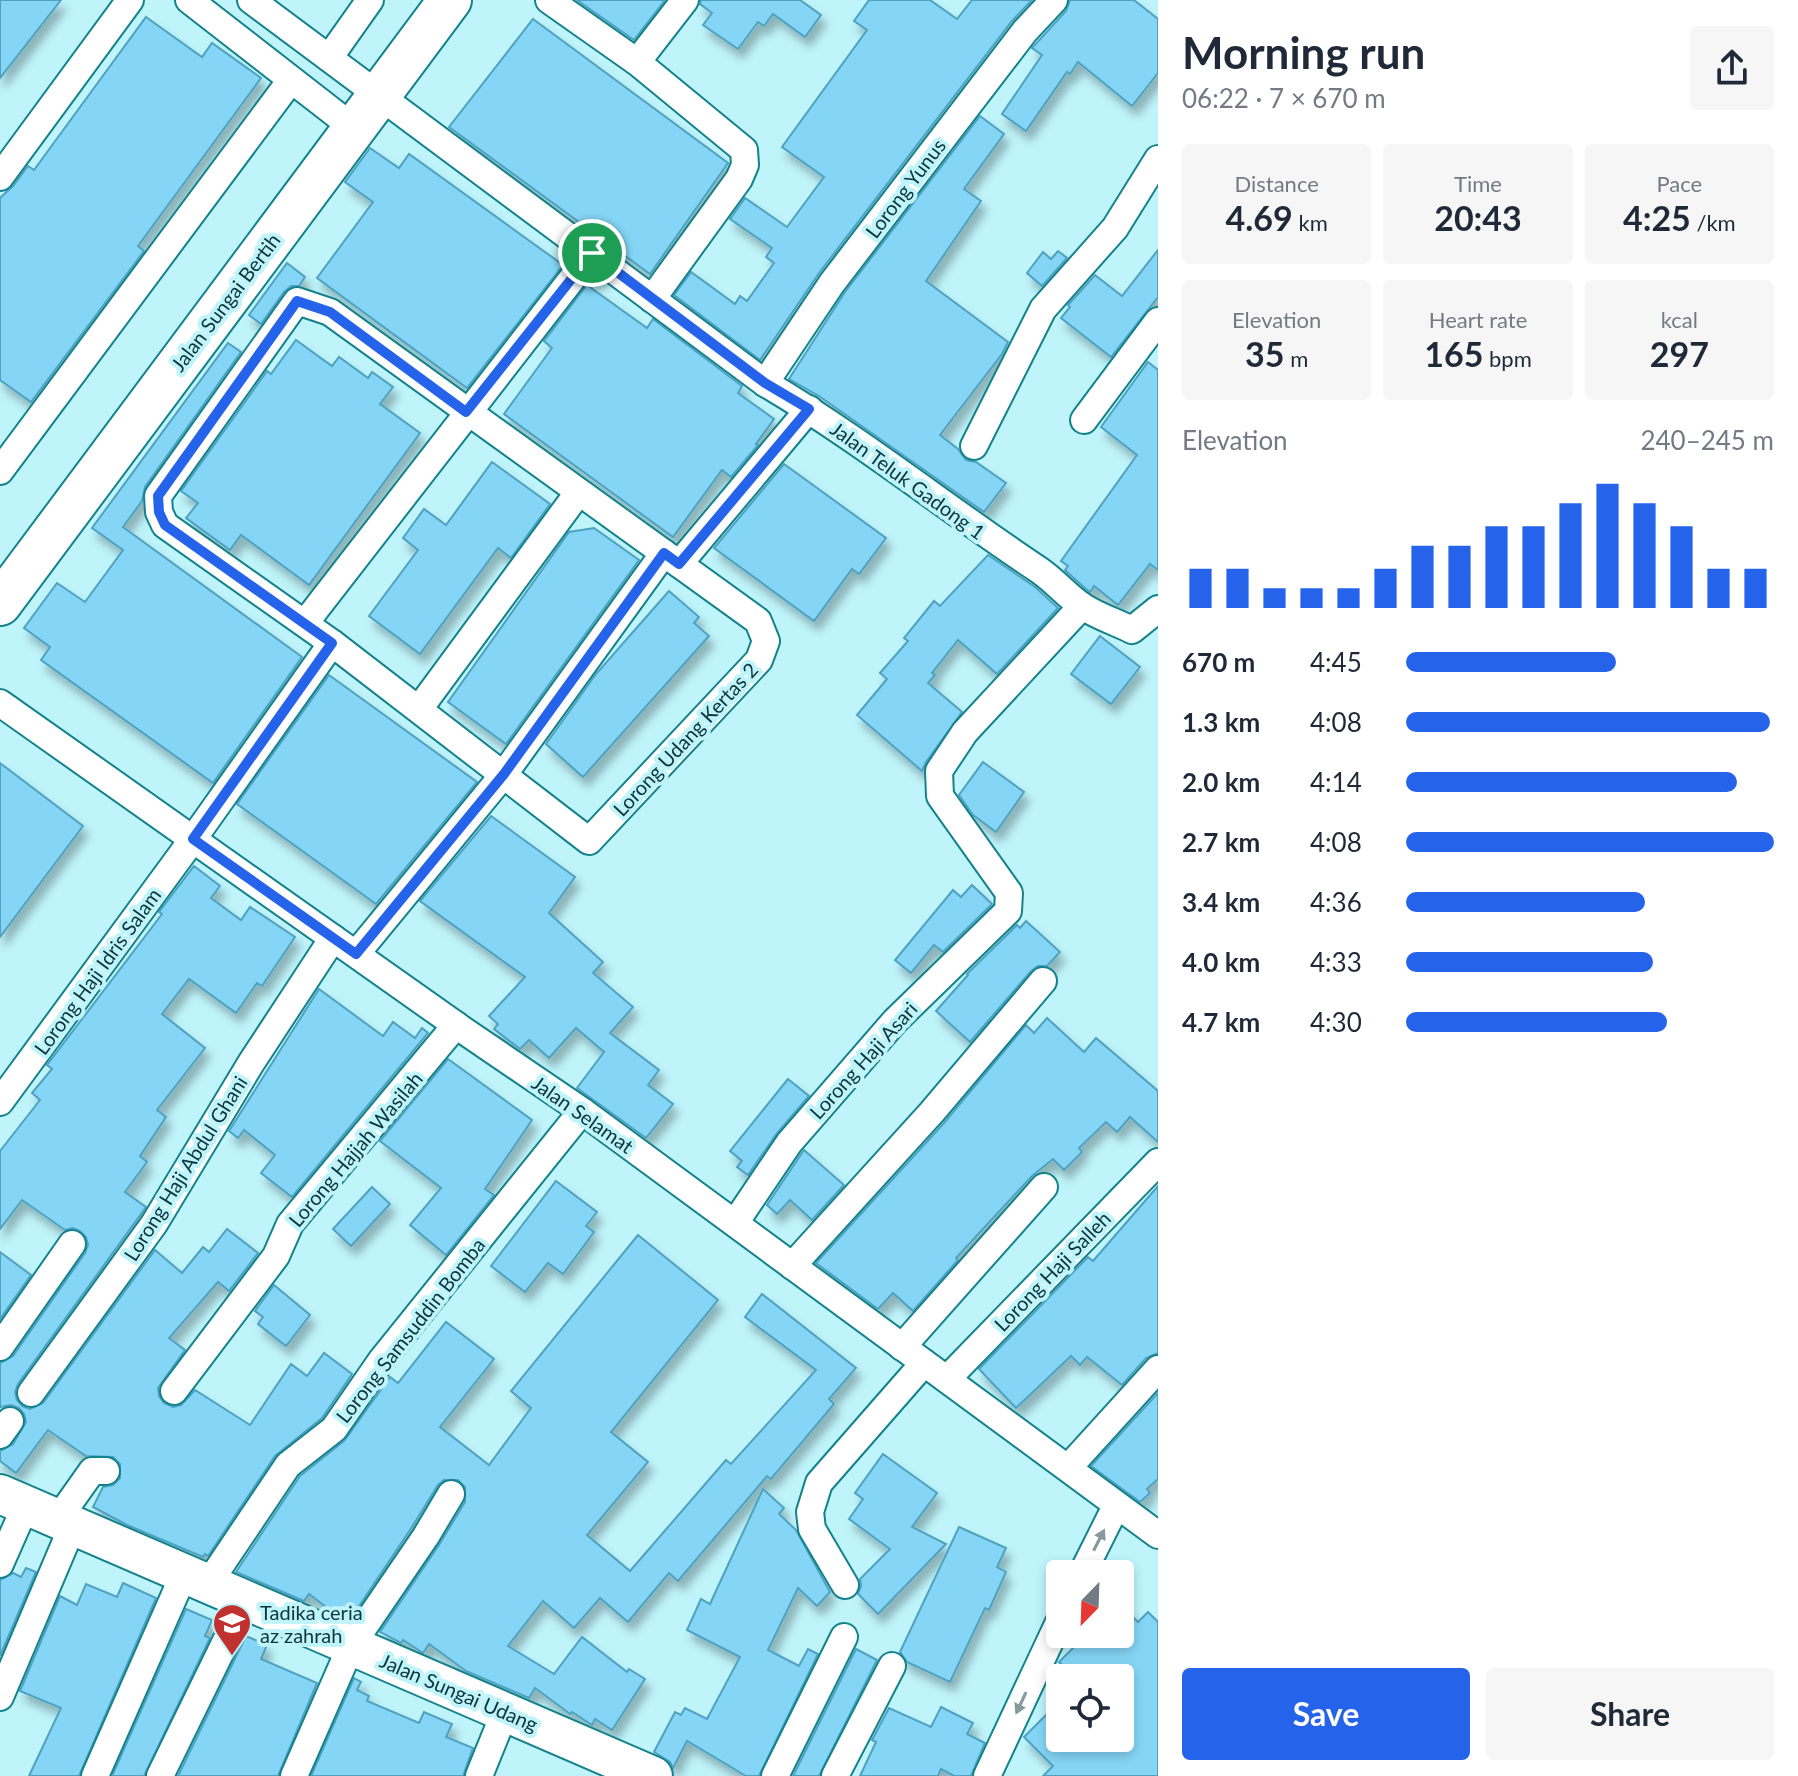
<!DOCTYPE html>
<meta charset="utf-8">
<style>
:root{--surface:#fff;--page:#f6f6f7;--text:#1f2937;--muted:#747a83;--accent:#2563eb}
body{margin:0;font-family:Lato,sans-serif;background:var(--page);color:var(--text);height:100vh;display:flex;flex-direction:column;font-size:30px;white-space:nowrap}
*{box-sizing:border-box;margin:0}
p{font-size:26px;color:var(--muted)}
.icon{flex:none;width:44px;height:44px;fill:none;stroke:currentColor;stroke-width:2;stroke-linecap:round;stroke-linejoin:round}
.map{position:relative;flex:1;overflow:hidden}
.drawer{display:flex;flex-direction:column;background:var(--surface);width:640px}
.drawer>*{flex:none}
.needle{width:52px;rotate:203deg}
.controls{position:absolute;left:1046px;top:1560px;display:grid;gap:16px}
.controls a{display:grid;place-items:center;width:88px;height:88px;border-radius:8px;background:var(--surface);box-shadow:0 4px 12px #0003;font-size:40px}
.pin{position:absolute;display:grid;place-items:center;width:68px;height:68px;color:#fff;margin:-34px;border:4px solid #fff;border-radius:50%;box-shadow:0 2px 8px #0007}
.round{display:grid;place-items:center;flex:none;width:84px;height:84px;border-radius:8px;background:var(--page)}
.headline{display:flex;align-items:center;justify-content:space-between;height:136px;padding:0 24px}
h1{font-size:44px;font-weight:700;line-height:60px}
.figures{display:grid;grid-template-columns:repeat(3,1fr);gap:12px;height:136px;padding:8px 24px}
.figures div{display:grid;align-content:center;border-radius:8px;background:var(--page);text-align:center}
.figures b{font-size:34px;font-weight:700}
.figures small{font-size:22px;font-weight:400}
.figures p{font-size:22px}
.chart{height:224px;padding:16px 24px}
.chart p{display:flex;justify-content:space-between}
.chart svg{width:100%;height:144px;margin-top:8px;stroke:var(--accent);stroke-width:6}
.action{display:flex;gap:16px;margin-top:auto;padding:16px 24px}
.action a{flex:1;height:92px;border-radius:8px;background:var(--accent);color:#fff;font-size:32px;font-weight:700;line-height:92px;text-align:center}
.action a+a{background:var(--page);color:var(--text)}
ul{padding:0 24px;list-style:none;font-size:26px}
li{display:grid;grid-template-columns:128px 96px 1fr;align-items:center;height:60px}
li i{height:20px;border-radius:10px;background:var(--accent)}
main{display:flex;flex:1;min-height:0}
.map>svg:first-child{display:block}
</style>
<main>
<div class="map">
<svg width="1158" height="1776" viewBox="0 0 1158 1776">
<defs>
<filter id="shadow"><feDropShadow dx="5" dy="9" stdDeviation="4" flood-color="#0004"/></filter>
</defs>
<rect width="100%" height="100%" fill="#bff4fb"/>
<g fill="#85d6f6" stroke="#50a1c0" stroke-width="2" filter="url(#shadow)">
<path d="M0,0H61L0,78Z"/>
<path d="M577,0H665L634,40Z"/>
<path d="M701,0H800L821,15L805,37L773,14L764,26L758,22L738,49L703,25L712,13L700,4Z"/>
<path d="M869,0H930L957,19L972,0H1032L1012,21L819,273L760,360L674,295L691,272L735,304L740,296L747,301L774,263L766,257L772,248L730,219L745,198L787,227L824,177L782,147L867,30L854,21Z"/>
<path d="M1070,0H1134L1158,19V73L1132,106L1078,62L1070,74L1067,72L1026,131L1002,114L1042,55L1032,48L1066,11Z"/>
<path d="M146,17L202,57L212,43L261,78L138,246L144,251L31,402L0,380V198L13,186L28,166L34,170Z"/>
<path d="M533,19L728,163L650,274L449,127Z"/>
<path d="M980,116L1004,134L964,189L981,201L926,281L1008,342L1002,354L940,435L958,449L966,460L976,462L1006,483L984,512L819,396L789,379L845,292Z"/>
<path d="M370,148L399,168L409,154L563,265L467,388L317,278L373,202L345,182Z"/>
<path d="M1158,250V297L1111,357L1061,318L1070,307L1068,305L1095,275L1122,296Z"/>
<path d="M1058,251L1067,258L1042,286L1027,273L1043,252L1051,259Z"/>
<path d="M287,263L305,277L299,286H291L284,292L261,324L249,315Z"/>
<path d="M587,285L647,328L653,319L742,386L738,393L774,419L756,444L758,445L731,477L722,470L673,537L504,414L552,348L544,341Z"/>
<path d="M296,340L332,366L339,357L368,378L372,372L393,387L380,404L420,433L309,585L241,535L230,550L186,518L198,503L181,491L267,371L271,374Z"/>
<path d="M228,343L241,352L145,487L142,501L123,527L302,657L213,783L41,660L50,647L24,628L57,583L85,602L123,550L92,528Z"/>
<path d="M1148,362L1158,370V570L1150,564L1118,605L1094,586L1090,592L1086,589L1065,570L1068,566L1061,561L1137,455L1101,427Z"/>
<path d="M492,462L550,504L511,558L498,548L420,654L369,616L418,550L403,538L424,509L446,525Z"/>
<path d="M784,464L886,538L859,574L852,569L814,621L714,548Z"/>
<path d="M594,528L639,560L506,744L448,702L569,532Z"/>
<path d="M988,555L1035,587L1058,608L997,674L958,640L932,673L935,675L928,683L962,712L926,762L922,771L857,715L887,679L880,673L908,641L904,638L934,601L940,606Z"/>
<path d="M669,591L699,617L694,623L709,636L583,777L546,744L596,674Z"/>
<path d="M1100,636L1140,667L1111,704L1071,674Z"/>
<path d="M329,675L477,782L376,904L237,804Z"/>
<path d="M983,762L1024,792L996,832L973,815L959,795Z"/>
<path d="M0,763L83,826L0,937Z"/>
<path d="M491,816L575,877L549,913L603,962L593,973L633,1007L610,1033L659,1070L648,1085L673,1104L646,1138L577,1088L604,1052L576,1028L549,1058L529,1040L520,1049L494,1029L498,1024L489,1016L525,977L420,901Z"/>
<path d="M194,866L220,886L211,898L241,920L250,907L295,937L262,986L257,983L236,1013L189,979L162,1014L205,1048L157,1110L166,1117L140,1156L147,1162L125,1192L146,1207L18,1384L15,1392L17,1400L22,1406L30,1409L43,1403L155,1250L182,1273L203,1247L209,1252L227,1229L258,1253L229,1291L218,1282L169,1338L185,1350L158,1388L159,1396L164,1403L173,1407L181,1405L195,1390L250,1425L291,1364L307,1376L324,1353L352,1374L322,1418L275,1456L208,1556L205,1554L203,1557L127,1525L93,1507L103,1487L113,1485L120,1478V1464L113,1457L86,1456L48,1430L16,1473L0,1461V1451L13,1444L26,1422L24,1414L19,1408L11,1405L0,1407V1363L13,1356L85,1253L88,1245L86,1237L80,1231L73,1228L65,1230L22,1200L0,1229V1151L40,1100L32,1093L52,1069L47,1065L162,914L159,912Z"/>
<path d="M972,885L992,904L943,952L934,945L911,973L895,960L953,890L961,897Z"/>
<path d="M1026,921L1060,952L1047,966H1038L1031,971L970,1042L936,1011L968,975L967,974L1017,925L1020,928Z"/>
<path d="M319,989L383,1036L393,1022L415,1038L422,1028L428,1033L292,1197L261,1173L275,1155L244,1130L238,1138L229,1131Z"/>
<path d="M1047,1018L1084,1052L1096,1038L1158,1091V1142L1130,1117L1117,1132L1106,1122L1079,1148L1082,1152L1064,1170L1053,1159L1032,1176L956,1258L958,1260L913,1311L893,1293L878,1309L816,1263L944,1123L1026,1025L1034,1033Z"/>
<path d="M448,1059L532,1120L485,1189L494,1195L446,1255L410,1225L441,1188L380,1141Z"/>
<path d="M788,1079L809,1096L777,1133L748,1175L737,1167L742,1161L730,1151Z"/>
<path d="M804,1150L844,1185L812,1220L790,1200L777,1214L767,1205Z"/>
<path d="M556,1181L597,1212L586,1226L594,1232L563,1274L548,1263L525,1292L491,1266Z"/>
<path d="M1158,1186V1353L1146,1358L1122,1385L1087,1357L1080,1365L1071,1356L1016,1408L979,1369L1088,1257L1093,1261Z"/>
<path d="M372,1187L390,1204L351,1246L333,1229Z"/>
<path d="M638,1235L718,1300L611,1432L648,1462L587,1535L630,1571L726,1460L731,1464L816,1370L745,1317L762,1294L856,1368L829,1399L834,1404L771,1479L767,1476L678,1581L669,1573L628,1622L600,1598L574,1628L543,1601L508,1646L554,1674L582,1637L627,1672L629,1669L645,1679L612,1730L595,1719L592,1725L572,1712L570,1714L535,1688L529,1698L466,1671L429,1644L423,1653L403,1640L401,1643L380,1632L439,1545L465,1502V1487L458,1480H444L438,1485L412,1527L349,1621L336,1615L309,1594L304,1601L236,1572L300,1476L344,1441L390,1377L398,1383L446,1322L494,1359L440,1427L489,1465L531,1408L511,1391Z"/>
<path d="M0,1252L31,1275L0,1319Z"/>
<path d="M274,1285L310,1315L286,1346L258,1324L263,1317L255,1311Z"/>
<path d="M1158,1393V1479L1147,1489L1150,1493L1140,1502L1091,1466Z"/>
<path d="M883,1454L937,1493L912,1527L946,1544L878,1614L858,1594L861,1586L860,1579L890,1549L849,1519L863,1499L855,1493Z"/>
<path d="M763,1489L784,1508L779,1514L796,1530L830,1592L817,1606L798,1588L768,1650L799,1666L808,1649L818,1654L759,1776H746L687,1741L673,1768L670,1762L654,1752L675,1712L681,1715L685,1708L707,1719L740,1657L687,1630L701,1599L710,1604Z"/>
<path d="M959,1527L1006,1548L997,1567L1006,1572L989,1610L985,1608L950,1682L907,1662L900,1652Z"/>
<path d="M26,1568L36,1572L0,1656V1580L13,1573L21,1577Z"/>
<path d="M123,1583L156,1598L79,1776H29L61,1708L20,1691L60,1596L77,1605L86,1584L117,1597Z"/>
<path d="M1120,1604L1138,1622L1148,1612L1158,1622V1776H1043L1053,1766L1024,1737L1060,1701V1738H1120V1678H1076L1059,1662L1087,1634H1120Z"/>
<path d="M186,1609L212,1620L205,1636L210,1638L144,1776H112Z"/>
<path d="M246,1636L267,1645L261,1659L317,1683L278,1776H178Z"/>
<path d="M856,1649L877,1660L819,1776H793Z"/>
<path d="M354,1678L361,1682L357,1690L369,1696L367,1701L419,1723L424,1712L452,1724L446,1737L473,1748L463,1776H311Z"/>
<path d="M941,1707L973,1723L967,1734L985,1743L971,1776H954L941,1769L938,1776H860L876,1742L872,1740L889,1708L931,1727Z"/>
</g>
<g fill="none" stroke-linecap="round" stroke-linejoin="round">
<g stroke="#12828d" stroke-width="30">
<g id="street">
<path d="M189,0L355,129"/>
<path d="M251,0L765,383C860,439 947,509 1039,570C1055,581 1067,596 1082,606C1097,616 1116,622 1132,630L1158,609"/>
<path d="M549,0L637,62L744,150L745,165L739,179L652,299"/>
<path d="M329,58L370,0"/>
<path d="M637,62L685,0"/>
<path d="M0,177L130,0"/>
<path d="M297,301L330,312L758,621L766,641L759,660L589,841L332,643L165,525L159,512L158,496Z"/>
<path d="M765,383L832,283L1025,31L1054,0"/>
<path d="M1084,420L1158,321"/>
<path d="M974,446L1043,309L1115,228L1158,159"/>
<path d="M0,471L291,80"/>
<path d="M679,564L809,409"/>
<path d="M305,623L592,253"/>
<path d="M0,703L463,1030L582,1111L1158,1535"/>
<path d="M419,709L578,493"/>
<path d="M356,954L504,774L664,553"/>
<path d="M0,1102L193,839L332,643"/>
<path d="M735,1223L789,1143L895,1021L1008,911L1009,893L940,796L939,771L965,732L1082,606"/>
<path d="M792,1266L932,1112L1043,981"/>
<path d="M0,1347L72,1244"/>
<path d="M902,1347L1044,1187"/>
<path d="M947,1379L1158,1162"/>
<path d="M174,1391L276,1256L290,1224L456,1025"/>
<path d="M31,1393L154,1224L251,1063L333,938"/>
<path d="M0,1435L10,1421"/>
<path d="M1068,1468L1158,1369"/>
<path d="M58,1519L92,1471H106"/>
<path d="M0,1564L26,1505"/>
<path d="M1082,1574L1116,1506"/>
<path d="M208,1584L288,1465L334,1429L381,1361L582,1111"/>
<path d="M845,1585L812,1529L810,1512L819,1483L924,1363"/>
<path d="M0,1697L73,1525"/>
<path d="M95,1776L184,1574"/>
<path d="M160,1776L246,1600"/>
<path d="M294,1776L351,1646L426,1536L451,1494"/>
<path d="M479,1776L505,1712"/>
<path d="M775,1776L844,1637"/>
<path d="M835,1776L892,1666"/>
<path d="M987,1776L1060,1620"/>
</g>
</g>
<g stroke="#12828d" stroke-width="42">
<path id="secondary" d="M0,1494L653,1776"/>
</g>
<g stroke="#12828d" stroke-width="46">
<path id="primary" d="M0,604L450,0"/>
</g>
<use href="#street" stroke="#fff" stroke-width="26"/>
<use href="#secondary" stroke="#fff" stroke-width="38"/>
<use href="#primary" stroke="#fff" stroke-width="42"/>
</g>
<defs><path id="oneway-solid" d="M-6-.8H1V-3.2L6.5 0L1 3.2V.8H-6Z" transform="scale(2)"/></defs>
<g fill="#869a9d">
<use href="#oneway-solid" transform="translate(1099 1540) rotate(-63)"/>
<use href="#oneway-solid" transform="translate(1021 1703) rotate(115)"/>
</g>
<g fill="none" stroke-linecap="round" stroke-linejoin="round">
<g stroke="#fff" stroke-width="16">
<path id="route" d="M592,253L765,383L809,409L679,564L664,553L504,774L356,954L193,839L332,643L165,525L159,512L158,496L297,301L330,312L466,412Z"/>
</g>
<use href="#route" stroke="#2563eb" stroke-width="10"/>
</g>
<defs>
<g id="school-pin" transform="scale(2)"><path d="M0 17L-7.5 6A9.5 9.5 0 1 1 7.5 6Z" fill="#c03130" stroke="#bff4fb"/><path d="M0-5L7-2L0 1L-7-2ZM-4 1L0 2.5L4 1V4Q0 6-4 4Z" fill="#fff"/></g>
</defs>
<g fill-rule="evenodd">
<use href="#school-pin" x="232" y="1623"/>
</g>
<g text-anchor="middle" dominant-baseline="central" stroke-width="8" stroke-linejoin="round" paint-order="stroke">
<g font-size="20" fill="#0c363b" stroke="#bff4fb">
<text transform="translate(905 188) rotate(-53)">Lorong Yunus</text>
<text transform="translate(225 302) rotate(-53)">Jalan Sungai Bertih</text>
<text transform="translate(908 480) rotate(36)">Jalan Teluk Gadong 1</text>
<text transform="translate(685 739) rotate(-47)">Lorong Udang Kertas 2</text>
<text transform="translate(97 971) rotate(-54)">Lorong Haji Idris Salam</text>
<text transform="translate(863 1060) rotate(-48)">Lorong Haji Asari</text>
<text transform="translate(583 1114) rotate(35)">Jalan Selamat</text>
<text transform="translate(355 1149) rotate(-50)">Lorong Hajjah Wasilah</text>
<text transform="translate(185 1168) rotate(-58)">Lorong Haji Abdul Ghani</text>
<text transform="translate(1052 1271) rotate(-46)">Lorong Haji Salleh</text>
<text transform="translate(410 1330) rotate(-52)">Lorong Samsuddin Bomba</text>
<text transform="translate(459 1692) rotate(23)">Jalan Sungai Udang</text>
</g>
<g font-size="20" fill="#0c363b" stroke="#bff4fb" text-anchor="start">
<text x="260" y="1612">Tadika ceria<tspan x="260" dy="23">az zahrah</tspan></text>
</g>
</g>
</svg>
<div class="controls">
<a><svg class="needle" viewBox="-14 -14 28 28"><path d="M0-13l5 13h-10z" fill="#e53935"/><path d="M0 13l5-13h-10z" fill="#747a83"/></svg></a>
<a><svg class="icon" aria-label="locate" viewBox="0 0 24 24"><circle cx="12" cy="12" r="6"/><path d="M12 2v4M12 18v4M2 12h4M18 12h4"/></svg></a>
</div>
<div class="pin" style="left:592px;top:253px;background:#1e9e55"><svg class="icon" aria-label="arrive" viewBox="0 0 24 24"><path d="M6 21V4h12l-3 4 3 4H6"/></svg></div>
</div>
<section class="drawer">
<div class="headline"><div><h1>Morning run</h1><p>06:22 · 7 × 670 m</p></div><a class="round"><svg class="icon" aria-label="share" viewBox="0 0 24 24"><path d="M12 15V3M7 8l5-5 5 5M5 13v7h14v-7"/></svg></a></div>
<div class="figures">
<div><p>Distance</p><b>4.69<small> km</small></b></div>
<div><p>Time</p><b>20:43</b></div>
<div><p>Pace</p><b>4:25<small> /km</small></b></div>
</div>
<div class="figures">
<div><p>Elevation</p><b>35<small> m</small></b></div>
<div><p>Heart rate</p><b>165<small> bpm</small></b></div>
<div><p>kcal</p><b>297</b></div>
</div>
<div class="chart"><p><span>Elevation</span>240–245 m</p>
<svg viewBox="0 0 160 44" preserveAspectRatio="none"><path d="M5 44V32M15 44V32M25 44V38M35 44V38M45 44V38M55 44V32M65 44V25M75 44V25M85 44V19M95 44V19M105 44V12M115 44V6M125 44V12M135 44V19M145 44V32M155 44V32"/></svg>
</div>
<ul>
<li><b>670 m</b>4:45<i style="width:57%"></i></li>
<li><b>1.3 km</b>4:08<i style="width:99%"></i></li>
<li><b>2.0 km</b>4:14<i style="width:90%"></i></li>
<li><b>2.7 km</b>4:08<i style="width:100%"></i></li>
<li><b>3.4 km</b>4:36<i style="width:65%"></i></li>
<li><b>4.0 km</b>4:33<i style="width:67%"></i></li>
<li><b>4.7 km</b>4:30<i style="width:71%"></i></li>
</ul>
<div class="action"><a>Save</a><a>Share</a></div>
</section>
</main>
